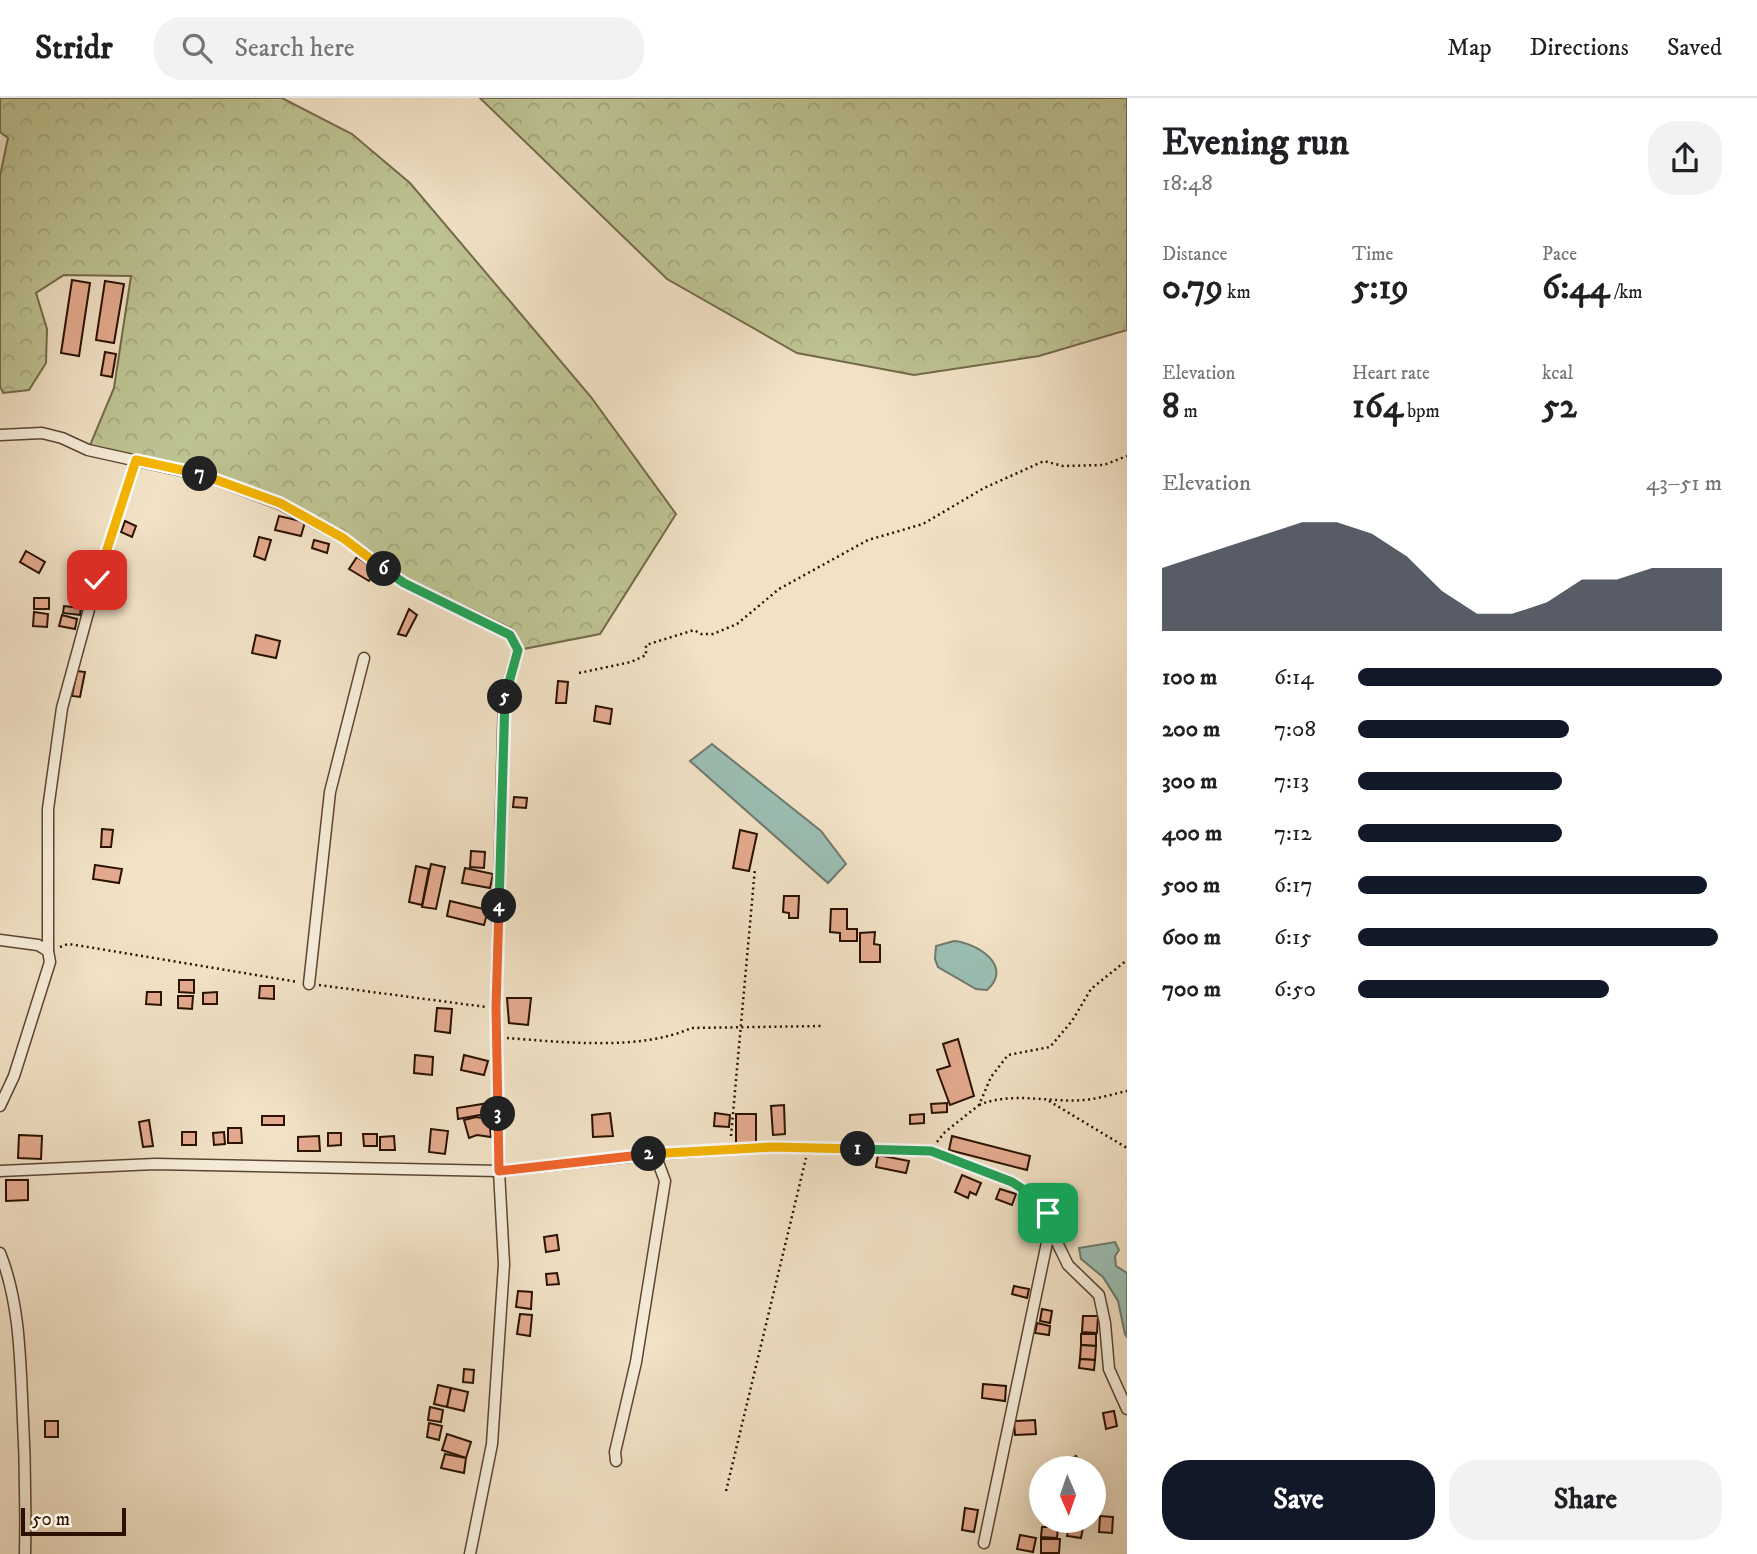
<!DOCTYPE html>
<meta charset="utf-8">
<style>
:root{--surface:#fff;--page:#f2f2f2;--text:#202124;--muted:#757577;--line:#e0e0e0;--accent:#111827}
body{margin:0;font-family:"IM FELL DW Pica",serif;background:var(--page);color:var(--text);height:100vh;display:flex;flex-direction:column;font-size:26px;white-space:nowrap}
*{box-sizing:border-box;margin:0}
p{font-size:23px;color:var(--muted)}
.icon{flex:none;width:38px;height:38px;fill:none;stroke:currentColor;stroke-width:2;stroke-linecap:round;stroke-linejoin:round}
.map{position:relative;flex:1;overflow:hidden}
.details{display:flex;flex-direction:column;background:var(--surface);width:630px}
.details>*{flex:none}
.needle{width:46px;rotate:178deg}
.buttons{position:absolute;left:1029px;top:1358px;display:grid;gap:14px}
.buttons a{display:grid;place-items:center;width:77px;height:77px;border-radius:50%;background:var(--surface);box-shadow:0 7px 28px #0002;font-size:35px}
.scale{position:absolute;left:21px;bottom:18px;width:105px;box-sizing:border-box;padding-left:7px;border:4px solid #2a1101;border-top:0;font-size:19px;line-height:24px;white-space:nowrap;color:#2a1101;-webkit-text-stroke:5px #f6ecd9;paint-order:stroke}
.pin{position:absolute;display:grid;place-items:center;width:60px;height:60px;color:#fff;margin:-30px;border-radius:14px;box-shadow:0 4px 10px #0006}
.km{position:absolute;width:35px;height:35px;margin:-18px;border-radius:50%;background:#222;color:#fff;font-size:19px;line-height:35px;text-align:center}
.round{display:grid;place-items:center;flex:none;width:74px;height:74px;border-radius:28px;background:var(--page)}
.overview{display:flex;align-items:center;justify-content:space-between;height:119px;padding:0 35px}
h1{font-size:38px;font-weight:700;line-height:52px}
.metrics{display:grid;grid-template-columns:repeat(3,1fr);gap:10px;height:119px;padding:7px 35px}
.metrics div{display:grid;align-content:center}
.metrics b{font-size:35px;font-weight:700}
.metrics small{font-size:19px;font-weight:400}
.metrics p{font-size:19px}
.chart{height:196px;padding:14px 35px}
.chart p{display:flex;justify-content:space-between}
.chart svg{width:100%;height:126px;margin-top:7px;fill:var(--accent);opacity:.7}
.cta{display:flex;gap:14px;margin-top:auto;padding:14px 35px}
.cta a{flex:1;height:80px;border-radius:28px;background:var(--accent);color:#fff;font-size:28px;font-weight:700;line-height:80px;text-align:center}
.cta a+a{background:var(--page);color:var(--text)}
ul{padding:0 35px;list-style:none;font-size:23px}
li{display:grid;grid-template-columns:112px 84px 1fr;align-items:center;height:52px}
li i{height:18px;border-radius:9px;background:var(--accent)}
header{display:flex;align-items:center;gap:42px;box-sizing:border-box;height:98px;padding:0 35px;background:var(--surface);border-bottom:2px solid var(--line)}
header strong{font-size:33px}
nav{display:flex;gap:38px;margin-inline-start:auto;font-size:24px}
.search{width:490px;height:63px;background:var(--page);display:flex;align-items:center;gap:18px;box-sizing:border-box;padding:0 24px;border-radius:28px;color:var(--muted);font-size:26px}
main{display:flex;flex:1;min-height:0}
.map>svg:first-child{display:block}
</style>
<header>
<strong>Stridr</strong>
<div class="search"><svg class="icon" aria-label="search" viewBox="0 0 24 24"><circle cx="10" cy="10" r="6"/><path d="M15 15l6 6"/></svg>Search here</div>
<nav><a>Map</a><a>Directions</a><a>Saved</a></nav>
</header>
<main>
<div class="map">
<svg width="1127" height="1456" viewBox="0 0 1127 1456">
<defs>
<pattern id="forest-crowns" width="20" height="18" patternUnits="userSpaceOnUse" patternTransform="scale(1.75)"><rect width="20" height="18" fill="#bdc292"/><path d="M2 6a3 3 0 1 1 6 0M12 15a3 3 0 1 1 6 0" fill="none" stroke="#a3a67c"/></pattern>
</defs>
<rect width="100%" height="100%" fill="#f1e1c5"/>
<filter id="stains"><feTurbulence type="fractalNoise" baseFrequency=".00286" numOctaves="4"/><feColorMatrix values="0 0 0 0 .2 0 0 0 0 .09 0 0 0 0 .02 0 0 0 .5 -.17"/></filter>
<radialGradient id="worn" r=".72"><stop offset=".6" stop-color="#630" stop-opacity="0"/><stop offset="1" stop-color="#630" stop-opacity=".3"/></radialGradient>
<g fill="url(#forest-crowns)" stroke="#746a4a" stroke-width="2">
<path d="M0,0H282L352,36L410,85L591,299L676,416L600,536L518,552L510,536L404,485L343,440L205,378L88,352L114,290L131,178L64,177L36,195L47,231L46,265L29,292L3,295L0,288V78L8,40L0,34Z"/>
<path d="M480,0H1127V232L1039,258L914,277L797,255L667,181Z"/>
</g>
<g fill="#9bbeb3" stroke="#6e796c" stroke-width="2">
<path d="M712,646L821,733L846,766L828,785L690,663Z"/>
<path d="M954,843C977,845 1014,868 987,892L976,891L938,869L935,861L936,848Z"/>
<path d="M1115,1144L1119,1152L1115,1158L1116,1168L1127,1175V1239L1125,1236L1118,1203L1103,1179L1081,1161L1079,1150Z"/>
</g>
<g fill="#e4aa8f" stroke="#2a1101" stroke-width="2">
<path d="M72,182L90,185L79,258L61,255Z"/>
<path d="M105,183L124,186L114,245L96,242Z"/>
<path d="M105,254L116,256L112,279L101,277Z"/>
<path d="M279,418L305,424L301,438L275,432Z"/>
<path d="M125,423L136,428L132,439L121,434Z"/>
<path d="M259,439L271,442L265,462L254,458Z"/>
<path d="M314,442L329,446L327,455L312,450Z"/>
<path d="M26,453L45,464L39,475L20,464Z"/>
<path d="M357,459L376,472L369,483L349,471Z"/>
<rect x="34" y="500" width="15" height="11"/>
<path d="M64,508L81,510L80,517L63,515Z"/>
<path d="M409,511L417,517L406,538L398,536Z"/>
<path d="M34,514L48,516L47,529L33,528Z"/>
<path d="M62,517L77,521L75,531L59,528Z"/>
<path d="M256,537L280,543L276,560L252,555Z"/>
<path d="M77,573L85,574L80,599L72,598Z"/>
<path d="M558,583L568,584L566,605H556Z"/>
<path d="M596,608L612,611L610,626L594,623Z"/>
<path d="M514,699L527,700L526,710L513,709Z"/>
<path d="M102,731L113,732L111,749H101Z"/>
<path d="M740,732L757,736L749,773L733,770Z"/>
<path d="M471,753L485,754L484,770L470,769Z"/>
<path d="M431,766L445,769L436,811L422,809Z"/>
<path d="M95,767L122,771L119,785L93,781Z"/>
<path d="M416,768L429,771L422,807L409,804Z"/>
<path d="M465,770L493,776L490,790L462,785Z"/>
<path d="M784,798H799L798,820H789V815L783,814Z"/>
<path d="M450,803L488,812L484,827L447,818Z"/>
<path d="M831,811H847V831H857V843H840V835L830,834Z"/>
<path d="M875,834L874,846L880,847V864H860V835Z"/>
<path d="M179,882H194V895L179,894Z"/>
<path d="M260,888H274V901L259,900Z"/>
<path d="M147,894H161V907L146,906Z"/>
<path d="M217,894V906H203V895Z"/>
<path d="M178,898H193L192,911L178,910Z"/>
<path d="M507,900H531L528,927L509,925Z"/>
<path d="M437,910L452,911L450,935L435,933Z"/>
<path d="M958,941L974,998L950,1007L937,972L950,968L943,946Z"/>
<path d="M415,957L433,959L432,977L414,975Z"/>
<path d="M464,957L488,963L484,977L461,972Z"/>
<path d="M489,1005L491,1015L458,1021L457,1010Z"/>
<path d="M947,1005V1014L932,1015L931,1006Z"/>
<path d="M784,1007L785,1036L773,1037L771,1008Z"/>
<path d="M610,1015L613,1038L593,1039L592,1017Z"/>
<path d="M715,1015L730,1017L729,1029L714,1028Z"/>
<rect x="736" y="1016" width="20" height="29"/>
<path d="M924,1016V1025L910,1026V1017Z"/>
<rect x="262" y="1018" width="22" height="9"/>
<path d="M476,1019L489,1021L491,1039L477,1037L469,1040L464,1022Z"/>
<path d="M149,1022L153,1048L143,1049L139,1024Z"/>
<path d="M228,1030H241L242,1045H228Z"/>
<path d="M431,1031L448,1033L445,1056L429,1054Z"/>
<rect x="182" y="1034" width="14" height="13"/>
<path d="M224,1034L225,1046L214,1047L213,1035Z"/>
<path d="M328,1035H341V1047L328,1048Z"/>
<path d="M363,1036H377V1048H364Z"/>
<path d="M19,1037L42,1038L41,1061L18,1060Z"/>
<path d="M319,1038L320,1053H298V1039Z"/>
<path d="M394,1038L395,1052H380V1039Z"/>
<path d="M952,1038L1030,1058L1027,1072L949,1052Z"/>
<path d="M878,1057L909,1063L906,1075L876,1069Z"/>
<path d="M962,1077L981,1085L976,1097L970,1094L968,1100L955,1094Z"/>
<path d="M6,1082H28V1102L6,1103Z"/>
<path d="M1000,1091L1016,1096L1012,1107L996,1101Z"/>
<path d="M557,1137L559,1152L546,1154L544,1139Z"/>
<path d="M557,1175L559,1186L547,1187L546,1176Z"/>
<path d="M1014,1188L1029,1191L1027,1200L1012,1196Z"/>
<path d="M518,1193L532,1194L531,1211L516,1209Z"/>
<path d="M1042,1211L1052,1213L1050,1225L1040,1223Z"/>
<path d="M520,1216L532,1217L530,1238L517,1236Z"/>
<path d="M1083,1218H1098L1097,1235L1082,1234Z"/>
<path d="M1037,1225L1050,1228L1049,1237L1035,1235Z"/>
<path d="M1081,1236H1096V1248L1081,1247Z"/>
<path d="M1081,1247L1096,1248L1095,1262L1080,1261Z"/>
<path d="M1080,1261L1095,1262L1094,1272L1079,1270Z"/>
<path d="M464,1271L474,1272L473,1285L463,1284Z"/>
<path d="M983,1286L1006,1288L1005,1303L982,1300Z"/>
<path d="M438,1287L451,1290L447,1309L434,1306Z"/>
<path d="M451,1290L468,1294L464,1313L447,1309Z"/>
<path d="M430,1309L443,1312L441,1324L428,1322Z"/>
<path d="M1114,1313L1117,1328L1106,1331L1103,1315Z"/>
<path d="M1035,1322L1036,1336L1015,1337L1014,1323Z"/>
<rect x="45" y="1323" width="13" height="16"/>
<path d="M429,1325L442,1328L439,1342L427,1339Z"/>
<path d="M447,1336L471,1344L466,1360L442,1352Z"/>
<path d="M445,1356L466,1360L464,1375L441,1370Z"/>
<path d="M1076,1358L1081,1370H1059L1057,1366Z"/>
<path d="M965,1410L978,1412L974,1434L962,1432Z"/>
<path d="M1100,1418L1113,1419L1112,1435L1099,1434Z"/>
<path d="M1070,1423L1084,1424L1081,1440L1067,1438Z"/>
<path d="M1042,1429H1058L1057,1440L1041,1439Z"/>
<path d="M1020,1437L1036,1440L1033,1454L1017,1451Z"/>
<path d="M1041,1441H1060L1059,1455H1041Z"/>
</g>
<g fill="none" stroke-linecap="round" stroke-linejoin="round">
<g stroke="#5c4532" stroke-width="13">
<g id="street">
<path d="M0,337L42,335L62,340L88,352L205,378L280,406L343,440L404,485L510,536L518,552L504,600L496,910L499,1073L504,1166L492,1346L470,1456"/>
<path d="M0,842L38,847L48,853L50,864L14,978L0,1008"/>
<path d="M48,853V711L62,610L97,482L136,362"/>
<path d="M309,886L330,694L364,560"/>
<path d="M0,1073L155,1066L499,1073L655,1056L773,1049L931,1053L1012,1084L1032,1097L1048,1115L1049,1135L984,1445"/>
<path d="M1050,1130L1068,1167L1099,1197L1105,1225L1109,1271L1127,1311"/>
<path d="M0,1155C18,1200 20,1251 22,1299C25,1352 26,1403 25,1456"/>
<path d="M616,1363L615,1354L636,1264L665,1083L655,1056"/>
</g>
</g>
<g stroke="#2a1101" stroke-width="2.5" stroke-dasharray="2 3.5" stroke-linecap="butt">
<path d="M579,575L631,564L646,557V547L694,532L701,536H713L737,526L779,491L868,442L923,426L984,390L1044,363L1063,368L1104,367L1127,358"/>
<path d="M60,849L68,846L82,848L298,884"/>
<path d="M319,887L486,909"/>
<path d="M507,940C561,944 642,953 691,930L823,928"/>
<path d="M1049,1003L1127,1050"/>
<path d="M979,1007C1012,993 1049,1005 1083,1002C1098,1001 1113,996 1127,993"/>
<path d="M731,1038L755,770"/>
<path d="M937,1044L945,1034L979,1007L991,979L1008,957L1050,949L1072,923L1091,891L1127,862"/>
<path d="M726,1393L806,1060"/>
</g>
<use href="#street" stroke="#f6ecd9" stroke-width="10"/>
</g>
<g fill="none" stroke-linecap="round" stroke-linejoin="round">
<g stroke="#fff" stroke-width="14">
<path id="split-1" d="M858,1051L931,1053L1012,1084L1032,1097L1048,1115"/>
</g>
<g stroke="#fff" stroke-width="14">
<path id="split-2" d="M649,1056L773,1049L858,1051"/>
</g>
<g stroke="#fff" stroke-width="14">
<path id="split-3" d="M498,1016L499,1073L649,1056"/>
</g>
<g stroke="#fff" stroke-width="14">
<path id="split-4" d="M498,1016L496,910L499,808"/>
</g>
<g stroke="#fff" stroke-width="14">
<path id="split-5" d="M499,808L505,599"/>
</g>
<g stroke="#fff" stroke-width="14">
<path id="split-6" d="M384,471L404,485L510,537L518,552L505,599"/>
</g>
<g stroke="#fff" stroke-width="14">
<path id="split-7" d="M200,376L280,405L343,440L384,471"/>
</g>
<g stroke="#fff" stroke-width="14">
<path id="split-8" d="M97,482L136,362L200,376"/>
</g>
<use href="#split-1" stroke="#22a559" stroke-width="9"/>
<use href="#split-2" stroke="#f5b400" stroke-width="9"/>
<use href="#split-3" stroke="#f0652b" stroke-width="9"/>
<use href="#split-4" stroke="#f0652b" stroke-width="9"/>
<use href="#split-5" stroke="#22a559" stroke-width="9"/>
<use href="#split-6" stroke="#22a559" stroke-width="9"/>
<use href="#split-7" stroke="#f5b400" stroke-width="9"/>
<use href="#split-8" stroke="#f5b400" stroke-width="9"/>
</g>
<rect width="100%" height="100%" filter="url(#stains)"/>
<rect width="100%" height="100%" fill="url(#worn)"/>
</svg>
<div class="buttons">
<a><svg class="needle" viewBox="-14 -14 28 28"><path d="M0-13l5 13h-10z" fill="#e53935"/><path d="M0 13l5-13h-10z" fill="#757577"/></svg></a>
</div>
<div class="scale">50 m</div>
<div class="pin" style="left:1048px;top:1115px;background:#1e9e55"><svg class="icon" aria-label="arrive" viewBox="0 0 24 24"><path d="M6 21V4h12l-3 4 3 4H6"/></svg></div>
<div class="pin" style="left:97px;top:482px;background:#d93025"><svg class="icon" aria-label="check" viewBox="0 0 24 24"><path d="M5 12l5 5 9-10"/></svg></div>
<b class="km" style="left:858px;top:1051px">1</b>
<b class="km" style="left:649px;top:1056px">2</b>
<b class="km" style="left:498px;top:1016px">3</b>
<b class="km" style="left:499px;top:808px">4</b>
<b class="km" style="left:505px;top:599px">5</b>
<b class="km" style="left:384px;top:471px">6</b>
<b class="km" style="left:200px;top:376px">7</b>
</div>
<section class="details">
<div class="overview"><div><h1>Evening run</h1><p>18:48</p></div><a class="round"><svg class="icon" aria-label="share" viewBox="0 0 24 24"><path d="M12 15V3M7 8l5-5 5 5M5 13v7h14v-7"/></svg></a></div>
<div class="metrics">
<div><p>Distance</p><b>0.79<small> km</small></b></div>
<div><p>Time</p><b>5:19</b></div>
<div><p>Pace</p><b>6:44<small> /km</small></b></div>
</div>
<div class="metrics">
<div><p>Elevation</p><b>8<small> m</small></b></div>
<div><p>Heart rate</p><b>164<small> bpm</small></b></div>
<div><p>kcal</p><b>52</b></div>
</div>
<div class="chart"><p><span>Elevation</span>43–51 m</p>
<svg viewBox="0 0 160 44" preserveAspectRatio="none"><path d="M0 44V22L10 18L20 14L30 10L40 6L50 6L60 10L70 18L80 30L90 38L100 38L110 34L120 26L130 26L140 22L150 22L160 22V44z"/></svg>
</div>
<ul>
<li><b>100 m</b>6:14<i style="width:100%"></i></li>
<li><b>200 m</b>7:08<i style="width:58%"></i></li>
<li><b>300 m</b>7:13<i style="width:56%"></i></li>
<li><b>400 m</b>7:12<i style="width:56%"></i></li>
<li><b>500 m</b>6:17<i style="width:96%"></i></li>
<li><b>600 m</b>6:15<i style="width:99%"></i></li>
<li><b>700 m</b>6:50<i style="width:69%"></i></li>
</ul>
<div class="cta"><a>Save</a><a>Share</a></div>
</section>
</main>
